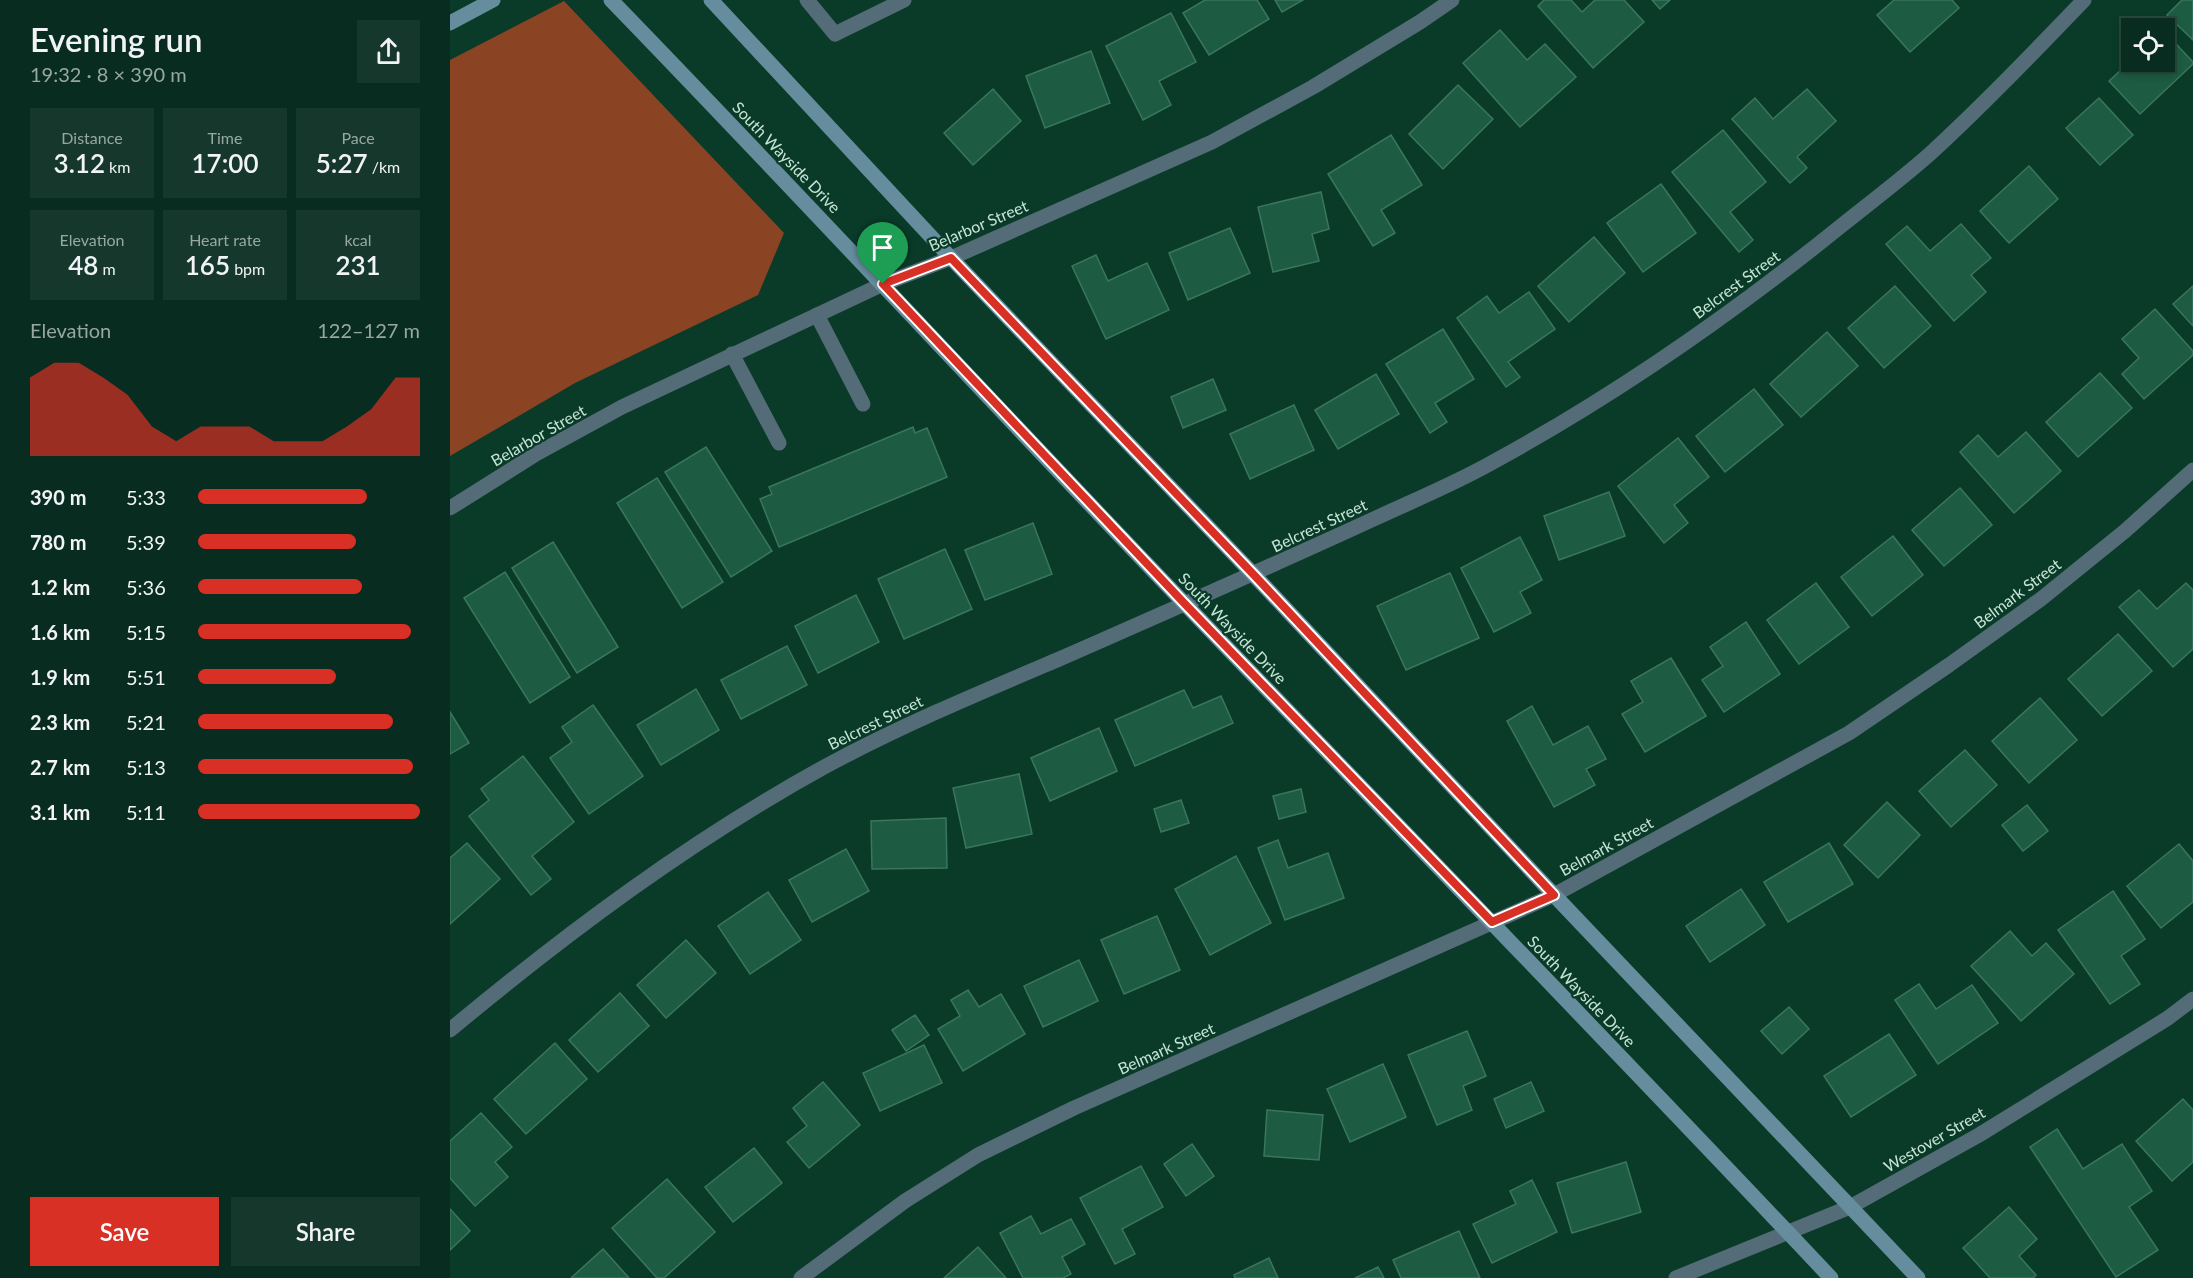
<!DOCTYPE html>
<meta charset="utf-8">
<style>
:root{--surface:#082c1f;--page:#16382c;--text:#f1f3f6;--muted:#98a7a4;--line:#29483d;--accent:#d93025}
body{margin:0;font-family:Lato,sans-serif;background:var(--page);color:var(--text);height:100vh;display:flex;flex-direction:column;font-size:22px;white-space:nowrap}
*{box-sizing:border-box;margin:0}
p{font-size:20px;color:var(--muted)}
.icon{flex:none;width:33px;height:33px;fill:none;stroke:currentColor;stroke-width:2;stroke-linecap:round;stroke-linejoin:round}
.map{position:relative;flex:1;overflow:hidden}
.sheet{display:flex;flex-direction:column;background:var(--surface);width:450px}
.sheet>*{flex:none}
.fabs{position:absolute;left:1671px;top:18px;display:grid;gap:12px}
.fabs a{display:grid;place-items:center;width:54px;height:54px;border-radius:0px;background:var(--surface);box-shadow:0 3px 9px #0003,0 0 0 2px var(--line);font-size:30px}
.pin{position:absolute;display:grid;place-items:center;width:51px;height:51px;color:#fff;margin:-62px -26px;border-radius:50% 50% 50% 0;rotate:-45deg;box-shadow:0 0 6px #0007}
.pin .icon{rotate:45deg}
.round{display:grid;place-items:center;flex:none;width:63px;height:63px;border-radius:0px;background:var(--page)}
.summary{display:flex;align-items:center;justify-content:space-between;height:102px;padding:0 30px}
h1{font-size:33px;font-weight:600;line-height:45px}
.figures{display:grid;grid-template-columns:repeat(3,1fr);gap:9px;height:102px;padding:6px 30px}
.figures div{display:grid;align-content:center;border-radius:0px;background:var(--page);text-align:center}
.figures b{font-size:26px;font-weight:600}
.figures small{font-size:16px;font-weight:400}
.figures p{font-size:16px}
.chart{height:168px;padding:12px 30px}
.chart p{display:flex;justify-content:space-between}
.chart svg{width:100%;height:108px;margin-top:6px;fill:var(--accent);opacity:.7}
.cta{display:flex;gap:12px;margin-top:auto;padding:12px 30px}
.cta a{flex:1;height:69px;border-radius:0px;background:var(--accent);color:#fff;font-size:24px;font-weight:600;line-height:69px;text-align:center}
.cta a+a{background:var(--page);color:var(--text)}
ul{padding:0 30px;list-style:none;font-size:20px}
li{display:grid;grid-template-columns:96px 72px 1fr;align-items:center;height:45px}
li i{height:15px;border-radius:8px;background:var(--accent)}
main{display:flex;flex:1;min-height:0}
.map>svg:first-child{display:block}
</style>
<main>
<section class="sheet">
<div class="summary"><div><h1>Evening run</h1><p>19:32 · 8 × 390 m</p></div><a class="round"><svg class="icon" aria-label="share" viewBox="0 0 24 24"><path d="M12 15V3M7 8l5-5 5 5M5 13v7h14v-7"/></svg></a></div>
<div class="figures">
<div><p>Distance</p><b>3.12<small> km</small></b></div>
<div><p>Time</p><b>17:00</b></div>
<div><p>Pace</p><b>5:27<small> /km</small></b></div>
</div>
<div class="figures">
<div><p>Elevation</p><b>48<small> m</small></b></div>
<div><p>Heart rate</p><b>165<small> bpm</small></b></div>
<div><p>kcal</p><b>231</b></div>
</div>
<div class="chart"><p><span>Elevation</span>122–127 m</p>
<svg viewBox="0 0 160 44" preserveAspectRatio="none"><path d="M0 44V12L10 6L20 6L30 12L40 19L50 32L60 38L70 32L80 32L90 32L100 38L110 38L120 38L130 32L140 25L150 12L160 12V44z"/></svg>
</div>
<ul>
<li><b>390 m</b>5:33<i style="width:76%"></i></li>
<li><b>780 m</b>5:39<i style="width:71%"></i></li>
<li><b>1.2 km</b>5:36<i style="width:74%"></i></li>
<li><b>1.6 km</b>5:15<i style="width:96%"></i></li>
<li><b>1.9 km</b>5:51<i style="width:62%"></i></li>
<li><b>2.3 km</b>5:21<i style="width:88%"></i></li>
<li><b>2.7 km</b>5:13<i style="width:97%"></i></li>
<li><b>3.1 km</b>5:11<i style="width:100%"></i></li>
</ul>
<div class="cta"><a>Save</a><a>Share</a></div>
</section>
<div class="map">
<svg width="1743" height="1278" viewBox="0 0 1743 1278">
<rect width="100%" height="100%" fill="#0a3b29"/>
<path fill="#8b4423" d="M114,1L334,233L308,295L125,383L0,456V60Z"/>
<g fill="#1d5b43" stroke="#3a765d" stroke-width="1.5">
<path d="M755,0H807L819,19L759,55L733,13Z"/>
<path d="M825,0H853L832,12Z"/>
<path d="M1094,0H1121L1132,12L1145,0H1174L1194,22L1143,68L1088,6Z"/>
<path d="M1202,0H1220L1210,9Z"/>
<path d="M1444,0H1502L1509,8L1460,52L1427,15Z"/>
<path d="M1732,0H1743V40L1717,15Z"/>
<path d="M721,13L746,62L709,81L721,105L693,120L656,46Z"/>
<path d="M1050,30L1077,60L1095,44L1126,77L1070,127L1013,63Z"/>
<path d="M1714,31L1743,62V64L1690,114L1659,81L1682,60V62H1714Z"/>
<path d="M641,51L660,103L595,128L576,76Z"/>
<path d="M1008,85L1043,119L993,169L959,134Z"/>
<path d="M543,89L571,121L523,165L494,133Z"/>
<path d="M1357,89L1386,121L1347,157L1357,168L1340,183L1282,119L1305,98L1323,119Z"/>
<path d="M1649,98L1683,135L1650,165L1616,128Z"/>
<path d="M1273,130L1316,182L1280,212L1303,240L1289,252L1222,172Z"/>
<path d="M941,135L972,185L931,210L945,233L923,246L878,174Z"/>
<path d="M1579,166L1608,199L1559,243L1530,211Z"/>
<path d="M1211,184L1246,233L1193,272L1157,223Z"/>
<path d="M871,192L879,229L862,234L869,261L823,272L808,207Z"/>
<path d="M1511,224L1541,258L1521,275L1536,292L1504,321L1436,244L1457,226L1480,251Z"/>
<path d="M780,228L800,273L738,300L719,253Z"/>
<path d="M1144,237L1175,273L1119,322L1088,286Z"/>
<path d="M646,255L658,281L697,263L719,310L656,339L622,266Z"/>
<path d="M1445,286L1481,326L1434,368L1398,328Z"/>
<path d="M1743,286V326L1723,304Z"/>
<path d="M1079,292L1105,329L1058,362L1070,377L1056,387L1007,318L1037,296L1049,313Z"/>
<path d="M1705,309L1743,351V355L1694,399L1672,374L1689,358L1672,339Z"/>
<path d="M993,329L1024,379L985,403L997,422L980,433L936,364Z"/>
<path d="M1377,332L1408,366L1351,417L1320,384Z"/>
<path d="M1650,373L1682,408L1628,457L1596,422Z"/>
<path d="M926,374L949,414L888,449L865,410Z"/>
<path d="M763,379L776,410L733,428L721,397Z"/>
<path d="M1304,389L1333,425L1275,472L1246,436Z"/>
<path d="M844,405L864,450L800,479L780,434Z"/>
<path d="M463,427L465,433L477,428L497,477L329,547L310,499L322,494L319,487Z"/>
<path d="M1576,432L1611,471L1564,513L1510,452L1528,435L1548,457Z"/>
<path d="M1228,438L1259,477L1224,505L1238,523L1214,543L1168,486Z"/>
<path d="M256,447L322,551L281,577L215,472Z"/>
<path d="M207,478L273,582L232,608L167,503Z"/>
<path d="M1510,488L1542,525L1494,566L1462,530Z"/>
<path d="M1159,492L1175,536L1109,560L1094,516Z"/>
<path d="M583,523L602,574L535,600L515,550Z"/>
<path d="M1443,536L1473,575L1422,616L1391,577Z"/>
<path d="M1070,537L1092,580L1070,592L1081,613L1044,632L1011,568Z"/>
<path d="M103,542L168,647L127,673L62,568Z"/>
<path d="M495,549L522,609L454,639L428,579Z"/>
<path d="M55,572L120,677L80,703L14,598Z"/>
<path d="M1000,573L1029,638L956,670L927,606Z"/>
<path d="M1366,583L1399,627L1349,664L1317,620Z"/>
<path d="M1736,583L1743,590V649L1723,667L1669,607L1689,590L1707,609Z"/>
<path d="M406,595L429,642L368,673L345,626Z"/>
<path d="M1296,622L1330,674L1274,712L1252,680L1273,666L1260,647Z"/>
<path d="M1668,634L1702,671L1652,716L1618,679Z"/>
<path d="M337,646L357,685L291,719L271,680Z"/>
<path d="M1221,658L1256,716L1195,752L1172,714L1193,702L1181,681Z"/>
<path d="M246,689L269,730L211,765L187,725Z"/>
<path d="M734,690L743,708L771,696L783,723L685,766L665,720Z"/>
<path d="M1590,698L1627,740L1579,783L1542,741Z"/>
<path d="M143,705L193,776L139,814L100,758L122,742L112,727Z"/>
<path d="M1082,706L1103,745L1138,726L1156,759L1136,769L1145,785L1104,807L1057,721Z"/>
<path d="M0,712L19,743L0,754Z"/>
<path d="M649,728L667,771L600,801L581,758Z"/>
<path d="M1515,750L1547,785L1501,827L1469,791Z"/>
<path d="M73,756L124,822L82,856L101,879L81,895L19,816L39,800L31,789Z"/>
<path d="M569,774L582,834L516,848L503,788Z"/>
<path d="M851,789L856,812L829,819L823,796Z"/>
<path d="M731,800L739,823L711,832L704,809Z"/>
<path d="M1437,802L1470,835L1428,878L1394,845Z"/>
<path d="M1577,805L1598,831L1573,851L1552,825Z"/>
<path d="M496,818L497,868L422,869L421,821Z"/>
<path d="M828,840L838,868L878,853L894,898L835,920L808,848Z"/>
<path d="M17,843L50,879L0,924V858Z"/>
<path d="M1379,843L1403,884L1338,922L1314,882Z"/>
<path d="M1729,844L1743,861V902L1711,928L1677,886Z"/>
<path d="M396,849L419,891L362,922L339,880Z"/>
<path d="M786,856L821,923L760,955L725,889Z"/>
<path d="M1291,889L1315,925L1260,962L1236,926Z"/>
<path d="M1663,891L1695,939L1671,956L1690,984L1660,1004L1608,930Z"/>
<path d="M318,892L351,940L300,974L268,926Z"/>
<path d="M707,916L730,970L674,994L651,940Z"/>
<path d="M1560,931L1582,956L1596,943L1624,974L1571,1021L1521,966Z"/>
<path d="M236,940L266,973L216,1018L187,985Z"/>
<path d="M629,960L648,1001L593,1027L574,986Z"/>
<path d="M1469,984L1486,1009L1522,985L1548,1023L1488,1064L1445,1000Z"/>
<path d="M518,990L529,1007L551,994L575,1034L513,1071L488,1029L510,1016L501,1000Z"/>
<path d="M170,993L199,1026L148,1072L119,1040Z"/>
<path d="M1339,1007L1359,1029L1332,1054L1311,1031Z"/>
<path d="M465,1015L479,1035L456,1051L442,1030Z"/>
<path d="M1017,1031L1036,1076L1013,1086L1022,1110L987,1125L958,1055Z"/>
<path d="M1439,1034L1466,1075L1401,1117L1374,1076Z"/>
<path d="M105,1043L137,1079L76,1134L44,1099Z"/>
<path d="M474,1045L492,1083L430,1111L413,1073Z"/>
<path d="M933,1064L956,1117L900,1142L877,1089Z"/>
<path d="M373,1082L410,1125L359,1168L337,1142L357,1126L343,1108Z"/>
<path d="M1081,1082L1094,1111L1056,1128L1044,1099Z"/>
<path d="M1733,1099L1743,1110V1162L1722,1181L1686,1141Z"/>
<path d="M817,1110L873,1115L869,1160L814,1156Z"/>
<path d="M31,1113L62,1147L45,1162L58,1177L25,1206L0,1178V1141Z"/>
<path d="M1607,1129L1633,1169L1672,1144L1702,1191L1679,1207L1708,1250L1666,1277L1580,1147Z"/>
<path d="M742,1144L764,1176L736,1196L714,1164Z"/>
<path d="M304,1148L332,1183L283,1222L255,1187Z"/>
<path d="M1176,1162L1191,1212L1122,1233L1107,1183Z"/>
<path d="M691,1166L713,1207L672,1229L685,1254L665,1264L630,1198Z"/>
<path d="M217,1179L265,1232L214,1278H207L162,1228Z"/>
<path d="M1082,1180L1107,1232L1042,1263L1023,1224L1066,1204L1060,1191Z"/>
<path d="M1559,1207L1587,1239L1569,1256L1586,1275L1583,1278H1540L1513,1248Z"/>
<path d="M0,1209L20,1231L0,1250Z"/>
<path d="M581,1216L591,1234L621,1219L635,1244L612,1257L621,1274L613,1278H573L550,1233Z"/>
<path d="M1009,1231L1030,1278H951L943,1260Z"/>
<path d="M528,1247L556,1278H494Z"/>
<path d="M153,1249L179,1278H121Z"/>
<path d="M819,1258L828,1278H785L784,1275Z"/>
<path d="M928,1267L934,1278H905Z"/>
</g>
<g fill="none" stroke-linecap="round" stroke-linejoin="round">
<g stroke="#546c77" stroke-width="15">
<path d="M357,0L385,34L454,0"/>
<path d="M367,315L413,404"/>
<path d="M282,354L329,443"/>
</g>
<g stroke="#546c77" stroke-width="15">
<path d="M0,508L86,454L172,407L433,284L501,258L762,142L863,87L970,22L1002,0"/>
<path d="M0,1030C118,932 241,840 376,766C450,726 529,693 607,660C714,613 822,566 928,517C967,499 1006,483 1043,462C1166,395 1282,314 1391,226C1421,202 1453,178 1482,152C1534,104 1584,52 1634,0"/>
<path d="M351,1278L455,1201L528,1155L624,1108L1104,895L1399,733L1499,665L1591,599L1675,531L1743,470"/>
<path d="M1226,1278L1400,1207L1529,1135L1718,1018L1743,999"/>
</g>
<g stroke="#658d9d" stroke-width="15">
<path d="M161,0C355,200 543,404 736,605C951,829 1168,1052 1381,1278"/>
<path d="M261,0L501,258L804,575L1104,895L1468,1278"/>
<path d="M0,23L43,0"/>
</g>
</g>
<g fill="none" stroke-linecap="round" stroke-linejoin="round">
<g stroke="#fff" stroke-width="12">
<path id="route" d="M501,258L804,575L1104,895L1042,922L734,603L433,284Z"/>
</g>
<use href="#route" stroke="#d93025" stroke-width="8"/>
</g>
<g text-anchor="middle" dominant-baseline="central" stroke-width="4.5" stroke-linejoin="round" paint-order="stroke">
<g font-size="16" fill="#c7e5d7" stroke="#0a3b29">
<text transform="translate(337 157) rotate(46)">South Wayside Drive</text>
<text transform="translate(528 225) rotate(-23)">Belarbor Street</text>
<text transform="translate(1286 284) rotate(-36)">Belcrest Street</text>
<text transform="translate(88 435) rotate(-30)">Belarbor Street</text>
<text transform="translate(869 525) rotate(-25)">Belcrest Street</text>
<text transform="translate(1567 593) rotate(-37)">Belmark Street</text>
<text transform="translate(783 628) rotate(46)">South Wayside Drive</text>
<text transform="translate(425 722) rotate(-26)">Belcrest Street</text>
<text transform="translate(1156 846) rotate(-29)">Belmark Street</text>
<text transform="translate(1132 991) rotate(46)">South Wayside Drive</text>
<text transform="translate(716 1048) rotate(-24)">Belmark Street</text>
<text transform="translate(1484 1139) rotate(-30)">Westover Street</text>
</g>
</g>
</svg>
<div class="fabs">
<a><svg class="icon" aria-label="locate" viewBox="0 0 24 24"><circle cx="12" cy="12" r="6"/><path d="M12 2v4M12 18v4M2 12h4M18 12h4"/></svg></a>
</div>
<div class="pin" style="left:433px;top:284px;background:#1e9e55"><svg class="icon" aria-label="arrive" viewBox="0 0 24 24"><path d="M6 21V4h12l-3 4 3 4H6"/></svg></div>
</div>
</main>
